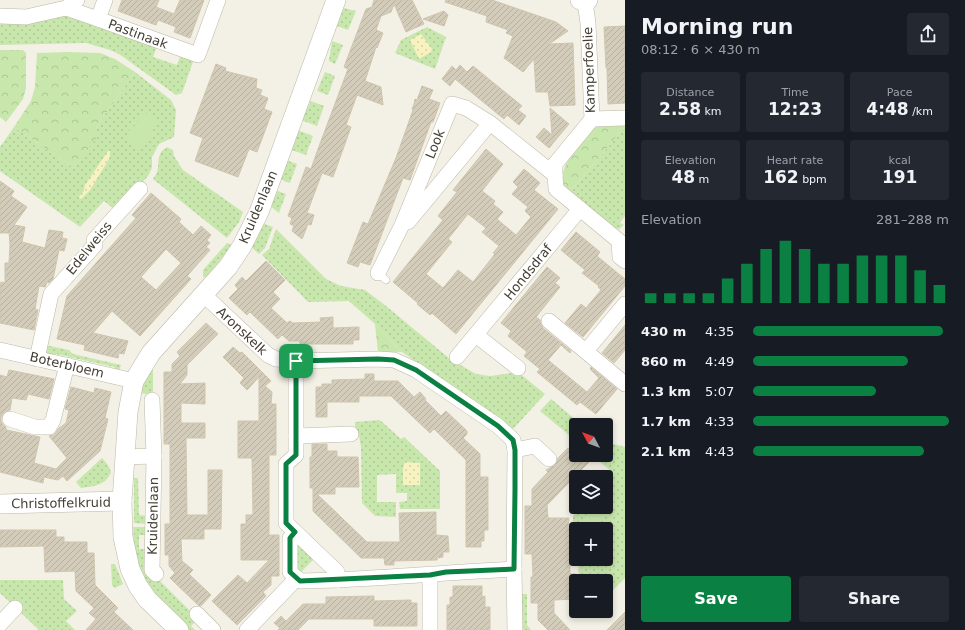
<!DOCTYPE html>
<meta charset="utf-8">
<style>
:root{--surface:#171b24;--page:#242831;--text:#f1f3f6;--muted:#9ea1a6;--accent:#0b8043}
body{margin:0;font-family:"DejaVu Sans",sans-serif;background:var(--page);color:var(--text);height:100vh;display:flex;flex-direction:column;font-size:15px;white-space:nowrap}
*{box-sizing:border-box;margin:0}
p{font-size:13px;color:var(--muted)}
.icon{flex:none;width:22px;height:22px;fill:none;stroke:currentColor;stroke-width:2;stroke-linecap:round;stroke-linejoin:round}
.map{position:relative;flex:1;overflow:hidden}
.side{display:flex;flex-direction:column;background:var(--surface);width:340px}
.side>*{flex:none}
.needle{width:26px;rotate:311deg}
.tools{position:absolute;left:569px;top:418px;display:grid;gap:8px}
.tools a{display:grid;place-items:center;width:44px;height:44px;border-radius:4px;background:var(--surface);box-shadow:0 2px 6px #0003;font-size:20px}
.pin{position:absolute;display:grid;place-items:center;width:34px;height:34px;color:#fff;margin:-17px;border-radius:8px;box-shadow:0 2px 6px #0006}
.round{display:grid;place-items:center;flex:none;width:42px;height:42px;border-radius:4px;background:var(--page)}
.head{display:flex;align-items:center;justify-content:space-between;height:68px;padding:0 16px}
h1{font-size:22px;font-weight:700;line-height:30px}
.stats{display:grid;grid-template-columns:repeat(3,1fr);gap:6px;height:68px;padding:4px 16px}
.stats div{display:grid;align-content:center;border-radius:4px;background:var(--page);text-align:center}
.stats b{font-size:17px;font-weight:700}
.stats small{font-size:11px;font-weight:400}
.stats p{font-size:11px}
.chart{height:112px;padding:8px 16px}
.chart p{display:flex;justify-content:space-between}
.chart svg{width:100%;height:72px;margin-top:4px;stroke:var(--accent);stroke-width:6}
.action{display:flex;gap:8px;margin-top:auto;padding:8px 16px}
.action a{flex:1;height:46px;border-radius:4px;background:var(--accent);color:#fff;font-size:16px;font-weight:700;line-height:46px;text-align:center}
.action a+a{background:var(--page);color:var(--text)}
ul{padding:0 16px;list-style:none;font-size:13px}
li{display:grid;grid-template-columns:64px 48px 1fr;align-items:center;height:30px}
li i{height:10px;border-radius:5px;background:var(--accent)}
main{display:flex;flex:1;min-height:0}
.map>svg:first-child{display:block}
</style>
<main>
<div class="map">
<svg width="625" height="630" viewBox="0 0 625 630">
<defs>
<pattern id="grass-dots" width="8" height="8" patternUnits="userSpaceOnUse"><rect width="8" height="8" fill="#c8e7ad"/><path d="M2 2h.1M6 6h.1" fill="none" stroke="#adc795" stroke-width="1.8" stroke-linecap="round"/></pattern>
<pattern id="forest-crowns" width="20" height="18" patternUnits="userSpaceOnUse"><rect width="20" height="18" fill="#c8e7ad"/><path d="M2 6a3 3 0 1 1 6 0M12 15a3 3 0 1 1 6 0" fill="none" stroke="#adc795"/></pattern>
<pattern id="sand-dots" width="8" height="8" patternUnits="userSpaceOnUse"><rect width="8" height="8" fill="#f8f1c0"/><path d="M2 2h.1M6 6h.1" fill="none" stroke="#d6d0a6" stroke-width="1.8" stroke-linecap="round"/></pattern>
<pattern id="building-hatch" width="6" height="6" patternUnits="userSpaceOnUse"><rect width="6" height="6" fill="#d4ccba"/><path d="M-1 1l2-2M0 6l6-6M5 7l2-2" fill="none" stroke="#b7b0a0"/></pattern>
</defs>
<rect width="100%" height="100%" fill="#f3f0e5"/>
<g fill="url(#grass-dots)" fill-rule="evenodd">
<path d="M344,8L356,11L348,30L337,26Z"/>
<path d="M63,12L104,29L110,28L157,46L153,57L177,65L181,54L194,59L182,93L176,95L119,54L110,50L86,43L0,45V24L32,23Z"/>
<path d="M427,27L446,37L435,69L395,53L401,40Z"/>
<path d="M332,41L343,45L335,64L329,61Z"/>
<path d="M135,72L171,100L176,110L174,137L159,144L152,157V168L148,176L118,210L114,209L104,201L80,227L0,171V147L14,127L74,168L96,127ZM110,157L90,190L81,198L79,197L84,191L85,185Z"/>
<path d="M325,72L335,76L328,95L317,91Z"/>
<path d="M311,101L324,106L317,126L301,120Z"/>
<path d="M625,127V216L620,223L624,225L619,229L614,228L570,192Z"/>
<path d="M298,130L313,136L306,155L289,149Z"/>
<path d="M167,147L173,150L174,156L183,170L243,212L239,222L227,238L153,179C155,176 158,172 158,167C159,158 158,152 167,147Z"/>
<path d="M286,160L297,164L290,183L279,179Z"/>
<path d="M275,190L286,194L279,213L269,205Z"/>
<path d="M262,223L273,227L265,248L259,254L250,246Z"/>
<path d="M276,229L326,279L341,286L365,290L386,306L450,359L476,374L490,376L518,372L545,394L513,429L402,352L375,324L349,301L308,302L262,255L269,249Z"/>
<path d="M227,243L235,245L227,252L206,277H203V270Z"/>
<path d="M45,345L69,350L73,354L121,365L118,374L114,367L56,354L52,357L46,353Z"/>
<path d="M153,365V393L138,394Z"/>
<path d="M551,399L582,425H576V441L540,411Z"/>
<path d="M379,420L381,421L401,439L404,437L440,471V509H400L399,502L407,501V493H396V474L377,475V502H396V517L375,516L362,503L361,447L359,436L355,432V422Z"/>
<path d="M606,442L625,447V578L606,597V581H579L578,559H606V529H593L604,516L594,507H606V481L613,473L592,455H606Z"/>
<path d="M102,458L108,465L111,472C106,486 93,486 81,488L76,482Z"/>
<path d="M134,478H138L139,515L147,516L148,524L134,523Z"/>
<path d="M581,507H585L584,509L589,514L583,526L587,529H576V555L573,550V516Z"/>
<path d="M133,527H148L147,535H139V549H148V569L198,619L191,626L195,630H190C169,612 146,592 138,565C134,553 134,540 133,527Z"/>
<path d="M294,539L315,558L300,573L294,567Z"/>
<path d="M111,564H115L123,584L115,588L112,585Z"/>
<path d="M0,580H63L64,599L77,611L66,621L75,630H39L0,593Z"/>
<path d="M521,594H527V625L531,630H521Z"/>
</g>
<g fill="url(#forest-crowns)">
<path d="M0,50H23L26,53V88L23,99L6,122L0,117Z"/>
<path d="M68,52L100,53L115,59L135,72L96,127L98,136L74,168L14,127L31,101L35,87L37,53Z"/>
<path d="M625,123V127L570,192C568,189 564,186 563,182C558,165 585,139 595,126Z"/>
<path d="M375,324L402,352H378Z"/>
</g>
<g fill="url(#sand-dots)">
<path d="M421,34L432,49L431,52L419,59L410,40Z"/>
<path d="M108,151H110V157L90,190L81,199L79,198L84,191L85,185Z"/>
<path d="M405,462L420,463V485H403V468Z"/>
</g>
<g fill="#c8e7ad">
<path d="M143,111L158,123L145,143L139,148L132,146L127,141V135L131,128L136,125Z"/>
<path d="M585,507H594L604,516L593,529H587L583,526L589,514L584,509Z"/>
</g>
<g fill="url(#building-hatch)" stroke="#cfc5ae" fill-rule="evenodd">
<path d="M122,0H159L156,7L174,14L180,0H204L190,38L174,32L176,27L158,20L156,25L118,11Z"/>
<path d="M374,0H412L424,24L406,32L394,4L391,12L381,16L376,30L383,33L377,48L376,47L365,81L381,87L383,105L357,95L346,125L351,127L333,177L322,173L307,213L314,215L311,225L308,224L302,239L292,231L294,226L290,224L292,218L288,216L306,167L311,169L318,149L348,69L344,67L366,9L372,7Z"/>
<path d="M446,0H492L556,22L568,31L549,44L573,43L575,105L550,106L548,92H536L534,59L523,72L504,58L513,36L506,33L508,30L486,22L487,16L445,2Z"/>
<path d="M444,11L448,15L444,26L423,19Z"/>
<path d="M625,26V103L608,104L607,68H606L604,27Z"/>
<path d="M216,64L226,68L225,71L257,79L256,88L262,90L260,95L268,98L264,109L272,112L257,152L249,149L238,177L195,161L203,138L190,133Z"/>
<path d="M460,65L467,72L473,66L522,106L518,110L526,116L519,125L507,115L504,119L455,79L450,86L442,79L452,66L456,70Z"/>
<path d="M422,86L433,90L429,99L440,103L433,122H431L410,180L403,178L370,265L360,262L358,267L347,263L363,222L368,224L396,158L413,110L412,109L414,104L415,99L417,100Z"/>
<path d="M550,108L569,124L549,148L536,137L544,128L552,135Z"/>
<path d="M486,149L503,164L482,191L495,201L493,204L503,212L497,219L516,235L531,217L525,211L528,207L512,194L518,187L513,182L524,169L540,183L534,190L558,209L456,334L432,313L430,315L417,304L418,303L393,282L443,220L438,216L457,192L453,190ZM468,214L486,228L482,232L499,246L493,253L495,254L473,282L458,270L443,288L426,274L452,242L448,239Z"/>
<path d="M0,181L14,191L11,196L27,207L14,225L25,227L22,242L45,248L49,230L63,232L62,238L67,239L64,251L59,250L53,279L49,283L47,282L45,287L39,286L35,309L38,310L34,330L0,323V288L1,282L5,283V263H9L10,245L9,232L8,233H0Z"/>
<path d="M151,193L181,219L179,222L193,235L201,226L211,235L207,240L210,243L206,247L210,250L187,276L191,279L140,336L112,311L93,333L128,341L124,354L119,353L118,358L84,350L85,345L57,339L67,296L136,218L132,215ZM166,249L181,263L156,290L141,277Z"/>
<path d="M576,232L600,252L597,256L625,279V286L583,337L565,323L581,304L586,308L601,290L598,287L599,286L582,273L585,270L561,250Z"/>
<path d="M266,261L285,280L273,292L280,299L271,308L287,323L290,321L293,323L321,322L320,318L333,317V328L359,327V340H353V344H300V341H289L282,335L278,339L250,312L247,315L229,298L238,289L235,285L242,277L246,281Z"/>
<path d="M547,267L560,278L555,283L560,287L536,317L540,320L541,324L543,328L571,351L570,353L561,345L548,360L587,392L599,378L590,369L591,367L617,389L596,414L580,402L577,405L537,372L540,369L524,356L527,352L508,336L511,331L501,323Z"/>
<path d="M206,323L218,334L187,365V375L180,384L205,383V404L181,403V423H205V438H186L187,515H208V470H222L221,529H204V539H181L182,561L193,570L189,574L211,595L201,606L198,605L170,578L175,573L169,566V555H165V524H170V444H164V372H172V364L180,356L177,352Z"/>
<path d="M625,325V350L614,363L602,353Z"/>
<path d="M233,347L240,353L242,352L271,381L265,386L272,392L271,404H276V455H269V535H279V576H271V585L263,592L266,596L237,625L212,601L238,575L247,583L269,560H241V524H246V515H253L252,458H238V421H259V377L247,390L240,383L244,378L223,357Z"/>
<path d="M9,370L54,379L49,399L28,394L26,400L12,398L10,410L4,413L1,417V421L3,425L6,427V430L40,437L34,463L56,469L67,458L49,436L54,435L59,428L66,423L69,410L65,409L71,387L94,393L95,388L111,392L105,418L108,419L100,451L67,481L63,476L58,480L44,477L43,483L0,472V375L7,377Z"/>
<path d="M365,374H374V381H398L414,397L420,392L426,399L425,400L441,416L446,411L467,431V434L463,438L480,454V477H488V530H484V541H481V547H466V460L434,429L430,433L391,396H359V402H327V417H316V387H322V384H332V380L365,379Z"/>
<path d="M576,443V455H584L590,461L547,505L548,518H569L568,528H570V574H576V599L554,600V613L570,630H548L538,620V603H531V577H533L532,554H525V506H532V489L548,472L546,470L555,465L558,458L568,448L570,450Z"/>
<path d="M312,444H327V451H337V457H358L359,487H335V494H317L367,542H400L399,513L436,512V535L448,536L449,552H443V557L437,558V560L394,561V565H385L384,558H361L313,511V488H310V457H312Z"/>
<path d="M0,530H56V537H64V542H87V553H94L95,585L118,608L114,612L133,630H86L96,619L89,613L94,608L76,591L75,571L45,572L44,546L0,547Z"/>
<path d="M453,586H482V597L485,596V607H490V630H447V605H450V597H453Z"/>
<path d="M374,596V601L411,600V603H417V626H374V619H309L298,630H278L280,628L274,623L281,616L286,621L303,604H326V597Z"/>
<path d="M625,612V630H607Z"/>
</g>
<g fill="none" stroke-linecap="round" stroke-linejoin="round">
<g stroke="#beb8a8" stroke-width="8">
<path id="service" d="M378,273L386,280"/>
</g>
<g stroke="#beb8a8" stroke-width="16">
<g id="minor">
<path d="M105,0L98,19L198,55L218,0"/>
<path d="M585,2L588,23L592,119L555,164V175L556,189L619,241L620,257L625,261"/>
<path d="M66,8L98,19"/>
<path d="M0,16L26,17L66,8L77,0"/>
<path d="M592,119L625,118"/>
<path d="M408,222L490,123"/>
<path d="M378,273L402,225L452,104L466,108L490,123L555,175"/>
<path d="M204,295L268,355L276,359L296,361L378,359L394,360L416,370L498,426L513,440L515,450L514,569L515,630"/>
<path d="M549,321L625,384"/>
<path d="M476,335L518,368"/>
<path d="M0,350L134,381"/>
<path d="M586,351L625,304"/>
<path d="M457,357L580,209"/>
<path d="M37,359L51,294L95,245L94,240L140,189"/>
<path d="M296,361V455L286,464V523L337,572L338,580C397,577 455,572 514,569"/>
<path d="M152,400L154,456L152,570L156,574"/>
<path d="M10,419L35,427H49L53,420L67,365"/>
<path d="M296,436L351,434"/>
<path d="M515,450L535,446L549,459"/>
<path d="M125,457L154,456"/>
<path d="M295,532L290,538V572L300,581L338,580"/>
<path d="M430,575V630"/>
<path d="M197,614L213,630"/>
<path d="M0,624L15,608"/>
<path d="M247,630L297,578"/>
</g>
</g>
<g stroke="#beb8a8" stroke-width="20">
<g id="tertiary">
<path d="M580,0L585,2L588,0"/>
<path d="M0,504L122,501"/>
<path d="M179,630L147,599L138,586L130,569L123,537L122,501L128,412L134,381L151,353L228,267L242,246L259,212L336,0"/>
</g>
</g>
<use href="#service" stroke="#fff" stroke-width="7"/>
<use href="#minor" stroke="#fff" stroke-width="15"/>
<use href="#tertiary" stroke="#fff" stroke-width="19"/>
</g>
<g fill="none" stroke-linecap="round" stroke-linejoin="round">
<g stroke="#fff" stroke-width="8">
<path id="route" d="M378,359L394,360L416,370L498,426L513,440L515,450V489L514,569L446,572L430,575L300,581L290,572V538L295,532L286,523V464L296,455V361Z"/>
</g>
<use href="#route" stroke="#0b8043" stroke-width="5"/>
</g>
<g text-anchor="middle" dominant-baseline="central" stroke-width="3" stroke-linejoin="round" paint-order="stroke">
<g font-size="13" fill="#454035" stroke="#fff">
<text transform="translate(138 34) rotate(20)">Pastinaak</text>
<text transform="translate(589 70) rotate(-92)">Kamperfoelie</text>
<text transform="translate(435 144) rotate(-68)">Look</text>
<text transform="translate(258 207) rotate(-67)">Kruidenlaan</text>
<text transform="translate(89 248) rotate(-51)">Edelweiss</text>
<text transform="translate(528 272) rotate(-51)">Hondsdraf</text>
<text transform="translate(242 331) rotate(43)">Aronskelk</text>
<text transform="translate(67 365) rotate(13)">Boterbloem</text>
<text transform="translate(61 503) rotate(-1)">Christoffelkruid</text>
<text transform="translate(153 516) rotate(-89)">Kruidenlaan</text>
</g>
</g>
</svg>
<div class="tools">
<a><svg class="needle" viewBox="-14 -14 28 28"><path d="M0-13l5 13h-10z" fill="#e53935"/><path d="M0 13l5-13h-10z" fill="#9ea1a6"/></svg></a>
<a><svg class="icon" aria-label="layers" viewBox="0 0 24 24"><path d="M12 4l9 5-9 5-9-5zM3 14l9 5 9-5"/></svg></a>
<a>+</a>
<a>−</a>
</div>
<div class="pin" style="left:296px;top:361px;background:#1e9e55"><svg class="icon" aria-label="arrive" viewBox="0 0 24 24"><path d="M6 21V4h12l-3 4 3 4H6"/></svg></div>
</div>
<section class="side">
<div class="head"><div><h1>Morning run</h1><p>08:12 · 6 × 430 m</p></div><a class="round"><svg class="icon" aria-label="share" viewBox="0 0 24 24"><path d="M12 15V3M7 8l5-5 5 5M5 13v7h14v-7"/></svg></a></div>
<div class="stats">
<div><p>Distance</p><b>2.58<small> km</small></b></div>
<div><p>Time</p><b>12:23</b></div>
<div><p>Pace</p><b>4:48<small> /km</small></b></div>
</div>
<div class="stats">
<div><p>Elevation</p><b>48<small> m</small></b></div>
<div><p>Heart rate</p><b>162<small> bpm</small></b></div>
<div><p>kcal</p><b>191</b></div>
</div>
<div class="chart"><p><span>Elevation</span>281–288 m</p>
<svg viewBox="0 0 160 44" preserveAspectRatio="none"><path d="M5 44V38M15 44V38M25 44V38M35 44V38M45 44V29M55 44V20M65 44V11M75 44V6M85 44V11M95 44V20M105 44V20M115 44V15M125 44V15M135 44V15M145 44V24M155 44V33"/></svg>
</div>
<ul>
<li><b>430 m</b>4:35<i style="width:97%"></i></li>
<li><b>860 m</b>4:49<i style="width:79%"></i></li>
<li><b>1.3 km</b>5:07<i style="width:63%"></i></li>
<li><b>1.7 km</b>4:33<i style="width:100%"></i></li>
<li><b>2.1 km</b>4:43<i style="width:87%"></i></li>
</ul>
<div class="action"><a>Save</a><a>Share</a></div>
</section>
</main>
